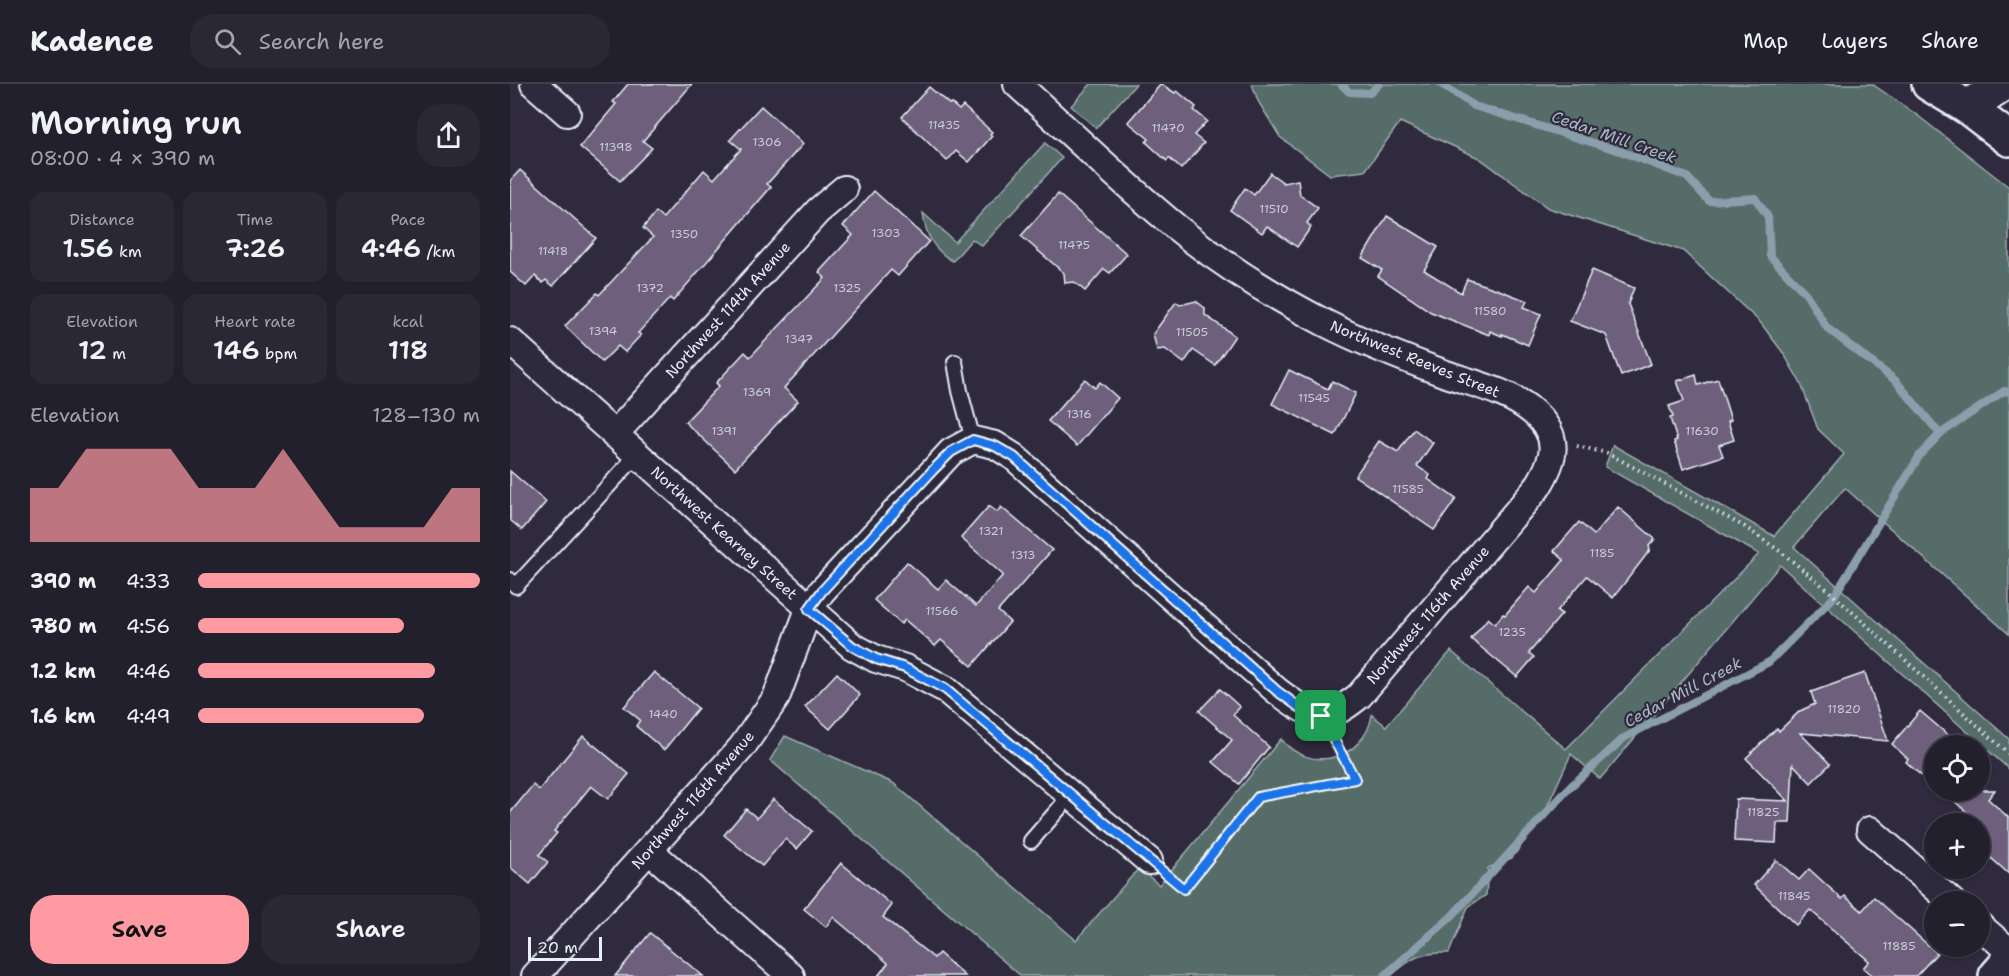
<!DOCTYPE html>
<meta charset="utf-8">
<style>
:root{--surface:#23202e;--page:#2b2836;--text:#f1f3f6;--muted:#a3a3aa;--line:#403e4a;--accent:#ff9aa2}
body{margin:0;font-family:"Shantell Sans",sans-serif;background:var(--page);color:var(--text);height:100vh;display:flex;flex-direction:column;font-size:22px;white-space:nowrap}
*{box-sizing:border-box;margin:0}
p{font-size:20px;color:var(--muted)}
.icon{flex:none;width:33px;height:33px;fill:none;stroke:currentColor;stroke-width:2;stroke-linecap:round;stroke-linejoin:round}
.map{position:relative;flex:1;overflow:hidden}
.sheet{display:flex;flex-direction:column;background:var(--surface);width:510px}
.sheet>*{flex:none}
.tools{position:absolute;left:1414px;top:651px;display:grid;gap:12px}
.tools a{display:grid;place-items:center;width:66px;height:66px;border-radius:50%;background:var(--surface);box-shadow:0 2px 4px #0004,0 0 0 2px var(--line);font-size:30px}
.scale{position:absolute;left:18px;bottom:15px;width:74px;box-sizing:border-box;padding-left:6px;border:3px solid #e8f1f8;border-top:0;font-size:16px;line-height:21px;white-space:nowrap;color:#e8f1f8;-webkit-text-stroke:4px #2f2a3d;paint-order:stroke}
.pin{position:absolute;display:grid;place-items:center;width:51px;height:51px;color:#fff;margin:-26px;border-radius:12px;box-shadow:0 3px 9px #0006}
.round{display:grid;place-items:center;flex:none;width:63px;height:63px;border-radius:24px;background:var(--page)}
.overview{display:flex;align-items:center;justify-content:space-between;height:102px;padding:0 30px}
h1{font-size:33px;font-weight:600;line-height:45px}
.metrics{display:grid;grid-template-columns:repeat(3,1fr);gap:9px;height:102px;padding:6px 30px}
.metrics div{display:grid;align-content:center;border-radius:15px;background:var(--page);text-align:center}
.metrics b{font-size:26px;font-weight:600}
.metrics small{font-size:16px;font-weight:400}
.metrics p{font-size:16px}
.chart{height:168px;padding:12px 30px}
.chart p{display:flex;justify-content:space-between}
.chart svg{width:100%;height:108px;margin-top:6px;fill:var(--accent);opacity:.7}
.primary-button{display:flex;gap:12px;margin-top:auto;padding:12px 30px}
.primary-button a{flex:1;height:69px;border-radius:24px;background:var(--accent);color:#111;font-size:24px;font-weight:600;line-height:69px;text-align:center}
.primary-button a+a{background:var(--page);color:var(--text)}
ul{padding:0 30px;list-style:none;font-size:20px}
li{display:grid;grid-template-columns:96px 72px 1fr;align-items:center;height:45px}
li i{height:15px;border-radius:8px;background:var(--accent)}
header{display:flex;align-items:center;gap:36px;box-sizing:border-box;height:84px;padding:0 30px;background:var(--surface);border-bottom:2px solid var(--line)}
header strong{font-size:28px}
nav{display:flex;gap:33px;margin-inline-start:auto;font-size:21px}
.search{width:420px;height:54px;background:var(--page);display:flex;align-items:center;gap:15px;box-sizing:border-box;padding:0 21px;border-radius:24px;color:var(--muted);font-size:22px}
main{display:flex;flex:1;min-height:0}
.map>svg:first-child{display:block}
</style>
<header>
<strong>Kadence</strong>
<div class="search"><svg class="icon" aria-label="search" viewBox="0 0 24 24"><circle cx="10" cy="10" r="6"/><path d="M15 15l6 6"/></svg>Search here</div>
<nav><a>Map</a><a>Layers</a><a>Share</a></nav>
</header>
<main>
<section class="sheet">
<div class="overview"><div><h1>Morning run</h1><p>08:00 · 4 × 390 m</p></div><a class="round"><svg class="icon" aria-label="share" viewBox="0 0 24 24"><path d="M12 15V3M7 8l5-5 5 5M5 13v7h14v-7"/></svg></a></div>
<div class="metrics">
<div><p>Distance</p><b>1.56<small> km</small></b></div>
<div><p>Time</p><b>7:26</b></div>
<div><p>Pace</p><b>4:46<small> /km</small></b></div>
</div>
<div class="metrics">
<div><p>Elevation</p><b>12<small> m</small></b></div>
<div><p>Heart rate</p><b>146<small> bpm</small></b></div>
<div><p>kcal</p><b>118</b></div>
</div>
<div class="chart"><p><span>Elevation</span>128–130 m</p>
<svg viewBox="0 0 160 44" preserveAspectRatio="none"><path d="M0 44V22L10 22L20 6L30 6L40 6L50 6L60 22L70 22L80 22L90 6L100 22L110 38L120 38L130 38L140 38L150 22L160 22V44z"/></svg>
</div>
<ul>
<li><b>390 m</b>4:33<i style="width:100%"></i></li>
<li><b>780 m</b>4:56<i style="width:73%"></i></li>
<li><b>1.2 km</b>4:46<i style="width:84%"></i></li>
<li><b>1.6 km</b>4:49<i style="width:80%"></i></li>
</ul>
<div class="primary-button"><a>Save</a><a>Share</a></div>
</section>
<div class="map">
<svg width="1499" height="892" viewBox="0 0 1499 892">
<rect width="100%" height="100%" fill="#2f2a3d"/>
<filter id="ink" filterUnits="userSpaceOnUse"><feTurbulence type="fractalNoise" baseFrequency=".0167" numOctaves="2"/><feDisplacementMap in="SourceGraphic" scale="12" xChannelSelector="R" yChannelSelector="G"/><feConvolveMatrix kernelMatrix="1 2 1 2 8 2 1 2 1" color-interpolation-filters="sRGB"/></filter>
<g filter="url(#ink)">
<g fill="#556c67" stroke="#9eaeb0" stroke-width="1.5">
<path d="M581,0H626L586,44L561,22Z"/>
<path d="M742,0H1362L1407,31L1495,100L1499,103V550L1335,404L1284,463L1499,655V685L1270,481L1090,695L1061,670L1032,734L1002,774L978,784L976,811L958,823L939,869C910,868 902,873 881,892H511L260,676L275,652L383,699L566,856L629,784L649,801L771,655C800,691 855,675 862,631L876,642L941,567L1056,665L1249,470L1095,383L1103,361L1264,452L1334,370L1308,345L1291,300L1274,270L1250,238L1173,167L1038,124L969,74L890,38L855,87L820,91L770,53L748,17Z"/>
<path d="M535,59L552,74L472,162L462,155L443,177C424,167 415,150 413,129L445,158Z"/>
</g>
<g fill="none" stroke-linecap="round" stroke-linejoin="round">
<g stroke="#8b9eab" stroke-width="8">
<path d="M831,0L839,8L860,9L869,0"/>
<path d="M931,0L964,22L1110,67L1177,93L1199,117L1245,114L1258,133L1260,172L1296,210L1317,244L1386,297L1430,350"/>
<path d="M874,892L941,833L1060,703L1114,654L1259,578L1323,514L1410,371L1430,350L1494,307L1499,308"/>
</g>
</g>
<g fill="#6e607c" stroke="#e8f1f8" stroke-width="1.5">
<path d="M118,0H182L133,57L142,64L110,97L70,63L106,20L103,18Z"/>
<path d="M651,0L665,9L667,7L686,23L684,26L697,37L684,51L694,59L671,85L659,74L657,77L636,58L639,55L618,38Z"/>
<path d="M419,3L439,20L441,19L449,26L453,22L482,48L480,50L482,52L459,78L446,67L437,77L392,33Z"/>
<path d="M251,22L293,60L257,100L261,103L163,217L160,214L128,249L131,251L115,268L108,262L92,278L55,242L87,209L89,211L143,153L133,144L146,128L153,134L194,86L204,95L231,65L220,56Z"/>
<path d="M10,86L86,154L43,202L36,196L33,199L25,192L16,202L0,188V97Z"/>
<path d="M760,89L774,99L788,96L790,111L808,124L797,139L801,143L787,163L757,142L752,149L720,126L735,104L744,111Z"/>
<path d="M364,107L419,157L388,192L381,186L274,304L288,317L225,385L175,338L209,302L206,299L235,268L240,273L315,194L309,188L343,151L333,142Z"/>
<path d="M548,110L617,170L600,189L594,185L575,207L564,198L555,199L554,189L511,152Z"/>
<path d="M877,132L928,163L914,186L951,209L957,195L989,206L1017,217L1014,223L1031,230L1018,261L992,250V252L980,247L979,251L921,228L868,192L872,186L852,174Z"/>
<path d="M1082,186L1124,204L1118,220L1141,280L1111,292L1096,251L1060,237Z"/>
<path d="M686,217L695,224V231L725,252L705,281L683,266L674,279L655,265L647,266L643,250L666,218L670,221Z"/>
<path d="M779,286L818,305L822,297L846,309L825,351L762,320Z"/>
<path d="M1186,291L1188,301L1208,295L1221,336L1218,337L1224,356L1209,361L1213,372L1173,385L1164,357L1167,356L1160,334L1163,333L1159,322L1174,317L1167,297Z"/>
<path d="M575,295L585,304L590,298L608,314L567,362L538,337Z"/>
<path d="M904,345L923,359L907,382L920,391L918,395L946,415L924,446L845,392L869,357L888,368Z"/>
<path d="M0,387L36,418L12,446L0,436Z"/>
<path d="M479,422L487,428L491,423L542,466L488,527L500,538L462,582L431,556L425,562L395,536L391,540L364,516L397,478L428,505L436,496L466,522L493,491L451,454Z"/>
<path d="M1108,423L1145,455L1139,462L1140,466L1103,514L1077,492L1047,527L1052,530L1019,569L1024,573L1007,593L961,555L978,534L985,540L993,530L995,531L1019,503L1026,509L1054,476L1044,467L1069,438L1084,451Z"/>
<path d="M144,588L188,624L154,666L126,642L130,636L114,623Z"/>
<path d="M327,589L350,611L320,645L295,623Z"/>
<path d="M1355,589L1378,657L1290,649L1320,680L1301,699L1283,680L1280,739H1267L1266,759L1224,757L1226,715L1278,717L1236,674L1267,644L1269,647L1290,627L1305,620L1301,608Z"/>
<path d="M710,605L730,623L723,631L759,663L729,700L703,678L722,656L689,627Z"/>
<path d="M1410,627L1451,662H1425V704L1396,678L1398,675L1382,660Z"/>
<path d="M73,652L119,690L98,715L81,702L44,747L47,749L29,771L38,778L20,800L0,783V729L23,701L29,706Z"/>
<path d="M1432,706H1485L1478,715L1499,734V790L1481,774L1470,786V740Z"/>
<path d="M263,715L302,747L287,765L275,755L252,782L214,751L236,725L247,734Z"/>
<path d="M1266,776L1289,796L1299,785L1332,815L1335,812L1352,827L1364,813L1427,869L1406,892H1363L1353,884L1359,877L1300,826L1286,841L1244,801Z"/>
<path d="M331,779L382,821L373,833L424,874L429,869L455,892H368L378,879L323,833L316,843L294,825Z"/>
<path d="M140,849L193,892H105Z"/>
</g>
<g fill="none" stroke-linecap="round" stroke-linejoin="round">
<g stroke="#e8f1f8" stroke-width="18">
<g id="service">
<path d="M445,278L450,307L463,356"/>
<path d="M0,496L6,502L127,371"/>
<path d="M521,757L560,712"/>
</g>
</g>
<g stroke="#e8f1f8" stroke-width="30">
<g id="minor">
<path d="M24,0L57,29"/>
<path d="M0,257L342,562L366,575L395,584L435,605L639,777"/>
<path d="M104,351L308,127L334,105"/>
<path d="M1360,746L1442,818"/>
<path d="M139,766L281,892"/>
<path d="M1470,842L1499,867"/>
<path d="M25,892L232,663L266,614L299,525L312,507L441,368L463,356L485,361L504,373L767,607C803,633 812,642 849,612L1027,404C1045,375 1052,353 1023,328C1000,308 965,300 936,290C895,275 854,259 815,239C763,212 711,180 666,143C611,98 559,47 507,0"/>
</g>
</g>
<g stroke="#e8f1f8" stroke-width="38">
<g id="tertiary">
<path d="M1457,23L1494,0"/>
<path d="M1486,892L1499,877"/>
</g>
</g>
<g stroke="#e8f1f8" stroke-width="38">
<path id="secondary" d="M1419,0L1457,23L1499,55"/>
</g>
<g stroke="#e8f1f8" stroke-width="4" stroke-dasharray="1.5 4.5" stroke-linecap="butt">
<path d="M1067,362L1097,369L1235,443L1271,468L1319,507L1499,670"/>
<path d="M656,791L674,805L748,713L845,695L823,654"/>
</g>
<use href="#service" stroke="#2f2a3d" stroke-width="14"/>
<use href="#minor" stroke="#2f2a3d" stroke-width="26"/>
<use href="#tertiary" stroke="#2f2a3d" stroke-width="33"/>
<use href="#secondary" stroke="#2f2a3d" stroke-width="33"/>
</g>
</g>
<g fill="none" stroke-linecap="round" stroke-linejoin="round" filter="url(#ink)">
<g stroke="#fff" stroke-width="12">
<path id="route" d="M463,356L485,362L504,373L767,607L789,623L811,632L845,695L748,713L674,805L435,605L395,584L366,575L342,562L299,525L312,507L423,386L441,368Z"/>
</g>
<use href="#route" stroke="#1a73e8" stroke-width="8"/>
</g>
<g text-anchor="middle" dominant-baseline="central" stroke-width="4.5" stroke-linejoin="round" paint-order="stroke">
<g font-size="12" fill="#cacdd9">
<text x="434" y="41">11435</text>
<text x="658" y="44">11470</text>
<text x="257" y="58">1306</text>
<text x="106" y="63">11398</text>
<text x="764" y="125">11510</text>
<text x="376" y="149">1303</text>
<text x="174" y="150">1350</text>
<text x="564" y="161">11475</text>
<text x="43" y="167">11418</text>
<text x="140" y="204">1372</text>
<text x="337" y="204">1325</text>
<text x="980" y="227">11580</text>
<text x="93" y="247">1394</text>
<text x="682" y="248">11505</text>
<text x="289" y="255">1347</text>
<text x="247" y="308">1369</text>
<text x="804" y="314">11545</text>
<text x="569" y="330">1316</text>
<text x="214" y="347">1391</text>
<text x="1192" y="347">11630</text>
<text x="898" y="405">11585</text>
<text x="481" y="447">1321</text>
<text x="1092" y="469">1185</text>
<text x="513" y="471">1313</text>
<text x="432" y="527">11566</text>
<text x="1002" y="548">1235</text>
<text x="1334" y="625">11820</text>
<text x="153" y="630">1440</text>
<text x="1253" y="728">11825</text>
<text x="1284" y="812">11845</text>
<text x="1389" y="862">11885</text>
</g>
<g font-size="15" fill="#e8f1f8" stroke="#2f2a3d">
<text transform="translate(218 226) rotate(-48)">Northwest 114th Avenue</text>
<text transform="translate(905 275) rotate(22)">Northwest Reeves Street</text>
<text transform="translate(214 449) rotate(42)">Northwest Kearney Street</text>
<text transform="translate(918 531) rotate(-49)">Northwest 116th Avenue</text>
<text transform="translate(183 716) rotate(-49)">Northwest 116th Avenue</text>
</g>
<g font-size="16" font-style="italic" fill="#aab9c4" stroke="#2f2a3d">
<text transform="translate(1104 53) rotate(19)">Cedar Mill Creek</text>
<text transform="translate(1173 608) rotate(-28)">Cedar Mill Creek</text>
</g>
</g>
</svg>
<div class="tools">
<a><svg class="icon" aria-label="locate" viewBox="0 0 24 24"><circle cx="12" cy="12" r="6"/><path d="M12 2v4M12 18v4M2 12h4M18 12h4"/></svg></a>
<a>+</a>
<a>−</a>
</div>
<div class="scale">20 m</div>
<div class="pin" style="left:811px;top:632px;background:#1e9e55"><svg class="icon" aria-label="arrive" viewBox="0 0 24 24"><path d="M6 21V4h12l-3 4 3 4H6"/></svg></div>
</div>
</main>
